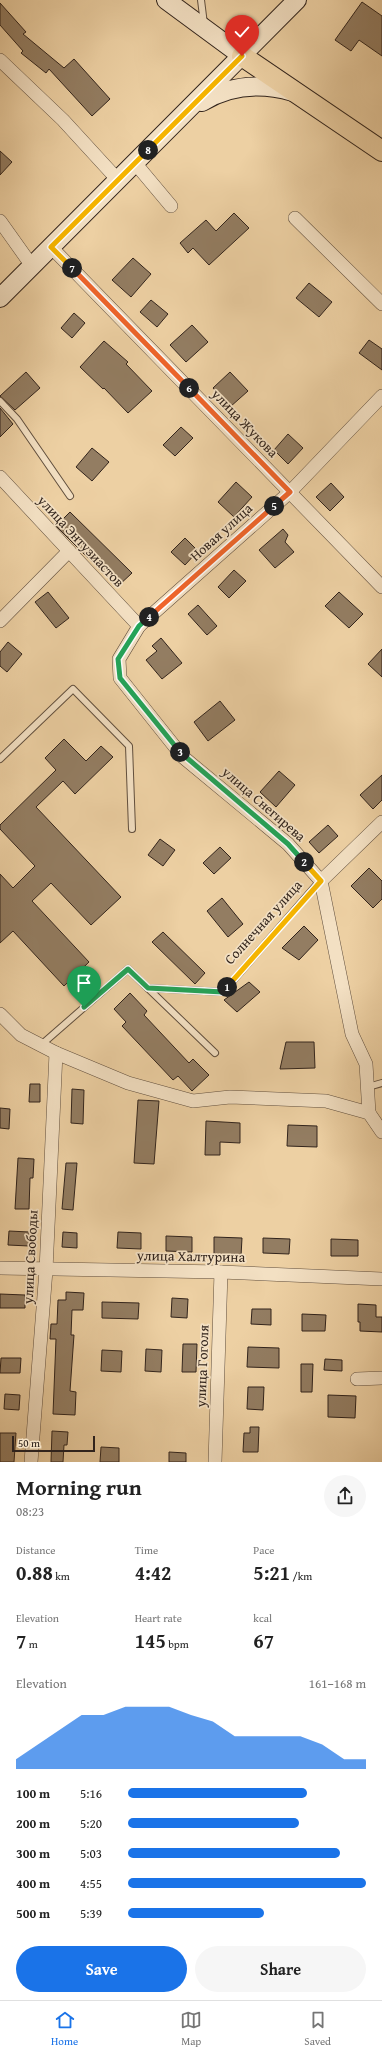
<!DOCTYPE html>
<meta charset="utf-8">
<style>
:root{--surface:#fff;--page:#f6f6f6;--text:#222;--muted:#767676;--line:#e0e0e0;--accent:#1a73e8}
body{margin:0;font-family:"Gentium Book Plus",serif;background:var(--page);color:var(--text);height:100vh;display:flex;flex-direction:column;font-size:15px;white-space:nowrap}
*{box-sizing:border-box;margin:0}
p{font-size:13px;color:var(--muted)}
.icon{flex:none;width:22px;height:22px;fill:none;stroke:currentColor;stroke-width:2;stroke-linecap:round;stroke-linejoin:round}
.map{position:relative;height:1462px;overflow:hidden}
.drawer{display:flex;flex-direction:column;background:var(--surface);flex:1}
.drawer>*{flex:none}
.scale{position:absolute;left:12px;bottom:10px;width:83px;box-sizing:border-box;padding-left:4px;border:2px solid #32241c;border-top:0;font-size:11px;line-height:14px;white-space:nowrap;color:#32241c;-webkit-text-stroke:3px #f3e0c3;paint-order:stroke}
.pin{position:absolute;display:grid;place-items:center;width:34px;height:34px;color:#fff;margin:-41px -17px;border-radius:50% 50% 50% 0;rotate:-45deg;box-shadow:0 0 4px #0007}
.pin .icon{rotate:45deg}
.km{position:absolute;width:20px;height:20px;margin:-10px;border-radius:50%;background:#222;color:#fff;font-size:11px;line-height:20px;text-align:center}
.round{display:grid;place-items:center;flex:none;width:42px;height:42px;border-radius:21px;background:var(--page)}
.overview{display:flex;align-items:center;justify-content:space-between;height:68px;padding:0 16px}
h1{font-size:22px;font-weight:700;line-height:30px}
.metrics{display:grid;grid-template-columns:repeat(3,1fr);gap:6px;height:68px;padding:4px 16px}
.metrics div{display:grid;align-content:center}
.metrics b{font-size:20px;font-weight:700}
.metrics small{font-size:11px;font-weight:400}
.metrics p{font-size:11px}
.chart{height:112px;padding:8px 16px}
.chart p{display:flex;justify-content:space-between}
.chart svg{width:100%;height:72px;margin-top:4px;fill:var(--accent);opacity:.7}
.button{display:flex;gap:8px;margin-top:auto;padding:8px 16px}
.button a{flex:1;height:46px;border-radius:24px;background:var(--accent);color:#fff;font-size:16px;font-weight:700;line-height:46px;text-align:center}
.button a+a{background:var(--page);color:var(--text)}
ul{padding:0 16px;list-style:none;font-size:13px}
li{display:grid;grid-template-columns:64px 48px 1fr;align-items:center;height:30px}
li i{height:10px;border-radius:5px;background:var(--accent)}
.menu{display:flex;justify-content:space-around;align-items:center;height:56px;border-top:1px solid var(--line);background:var(--surface);font-size:11px;color:var(--muted)}
.menu a{display:grid;justify-items:center;gap:2px}
.menu .active{color:var(--accent)}
.map>svg:first-child{display:block}
</style>
<div class="map">
<svg width="382" height="1462" viewBox="0 0 382 1462">
<rect width="100%" height="100%" fill="#edd0a3"/>
<filter id="stains"><feTurbulence type="fractalNoise" baseFrequency=".005" numOctaves="4"/><feColorMatrix values="0 0 0 0 .2 0 0 0 0 .09 0 0 0 0 .02 0 0 0 .5 -.17"/></filter>
<radialGradient id="worn" r=".72"><stop offset=".6" stop-color="#630" stop-opacity="0"/><stop offset="1" stop-color="#630" stop-opacity=".3"/></radialGradient>
<g fill="#937d62" stroke="#32241c">
<path d="M362,2L382,16V56L359,40L351,51L335,40Z"/>
<path d="M0,3L26,32L23,34L64,68L74,59L110,99L92,116L49,69L46,73L21,53L23,51L0,25Z"/>
<path d="M0,151L12,162L0,175Z"/>
<path d="M234,213L249,228L209,265L193,248L188,253L180,243L206,220L216,231Z"/>
<path d="M133,258L151,274L131,297L112,280Z"/>
<path d="M309,283L332,302L319,317L296,298Z"/>
<path d="M151,300L168,314L157,327L140,312Z"/>
<path d="M74,313L85,323L72,338L61,328Z"/>
<path d="M192,325L208,342L186,362L170,345Z"/>
<path d="M369,340L382,349V370L359,353Z"/>
<path d="M104,341L128,362L126,364L152,391L128,413L104,388L103,389L80,367Z"/>
<path d="M26,372L40,388L15,410L0,396Z"/>
<path d="M230,372L248,391L230,407L213,388Z"/>
<path d="M0,408L13,424L0,437Z"/>
<path d="M181,427L193,438L175,456L163,445Z"/>
<path d="M288,434L303,448L288,464L274,450Z"/>
<path d="M92,448L109,462L92,481L76,467Z"/>
<path d="M236,482L252,497L234,517L218,502Z"/>
<path d="M331,483L344,497L330,511L316,497Z"/>
<path d="M70,512L132,573L117,587L56,526Z"/>
<path d="M283,529L288,535L285,542L294,552L275,568L259,550Z"/>
<path d="M185,538L198,551L185,565L171,552Z"/>
<path d="M234,570L246,581L229,598L218,587Z"/>
<path d="M48,592L69,618L56,628L35,602Z"/>
<path d="M339,592L363,614L349,628L325,606Z"/>
<path d="M198,605L217,626L207,635L188,614Z"/>
<path d="M161,638L182,663L162,679L146,660L157,651L152,646Z"/>
<path d="M8,642L22,654L7,672L0,666V652Z"/>
<path d="M382,649V677L368,664Z"/>
<path d="M220,701L235,720L208,741L194,722Z"/>
<path d="M64,739L86,761L101,746L113,757L75,794L63,781L36,807L121,897L91,925L51,883L32,901L89,962L64,986L13,931L0,943V874L13,888L35,866L0,829V825L56,770L45,758Z"/>
<path d="M279,771L295,785L276,807L260,792Z"/>
<path d="M382,775V800L373,809L360,795Z"/>
<path d="M328,825L338,836L319,853L309,842Z"/>
<path d="M160,839L175,850L163,866L148,855Z"/>
<path d="M220,847L231,858L214,874L203,863Z"/>
<path d="M369,868L382,881V899L373,908L351,886Z"/>
<path d="M222,898L243,924L228,937L207,911Z"/>
<path d="M304,926L318,940L299,960L282,948Z"/>
<path d="M163,932L205,973L195,984L152,942Z"/>
<path d="M249,982L260,992L237,1012L224,1000Z"/>
<path d="M130,993L147,1011L144,1015L189,1063L193,1059L209,1075L192,1091L178,1076L173,1080L122,1026L126,1022L114,1009Z"/>
<path d="M286,1042H314L315,1068L280,1069Z"/>
<path d="M30,1084H40V1102H29Z"/>
<path d="M72,1089L84,1090L83,1124L71,1123Z"/>
<path d="M138,1100L159,1101L154,1164L134,1163Z"/>
<path d="M0,1108L10,1109L9,1129L0,1128Z"/>
<path d="M206,1121L240,1123V1143L220,1142V1155H205Z"/>
<path d="M288,1125L317,1126V1147L287,1146Z"/>
<path d="M18,1158L34,1159L33,1178H30L29,1209H15Z"/>
<path d="M66,1163H77L73,1210L62,1209Z"/>
<path d="M9,1231L29,1232V1246L8,1245Z"/>
<path d="M63,1232L77,1233V1248L62,1247Z"/>
<path d="M118,1232L141,1233V1249L117,1248Z"/>
<path d="M166,1236L192,1237V1252L166,1251Z"/>
<path d="M214,1237L242,1238L241,1256L214,1255Z"/>
<path d="M263,1238L290,1239L289,1254L263,1253Z"/>
<path d="M331,1239L358,1240V1256H331Z"/>
<path d="M66,1292L84,1293L83,1310H72L71,1335H74L70,1391L76,1392L75,1415L53,1414L56,1339H50L51,1324H57L58,1300H66Z"/>
<path d="M0,1294L25,1295V1308H0Z"/>
<path d="M172,1298L188,1299L187,1318L171,1317Z"/>
<path d="M102,1302L139,1303L138,1319L102,1318Z"/>
<path d="M358,1304L376,1305V1317H382V1332L360,1331V1322H358Z"/>
<path d="M252,1309H271V1325L251,1324Z"/>
<path d="M302,1314L326,1315L325,1331H302Z"/>
<path d="M183,1344H197L196,1372H182Z"/>
<path d="M248,1347L279,1348V1368L247,1367Z"/>
<path d="M146,1349L162,1350L161,1372L145,1371Z"/>
<path d="M102,1350L122,1351L121,1372L101,1371Z"/>
<path d="M1,1358H21L20,1373H0Z"/>
<path d="M325,1359L342,1360V1371L324,1370Z"/>
<path d="M301,1364H313L312,1392H301Z"/>
<path d="M248,1387H264L263,1410L247,1409Z"/>
<path d="M5,1394L20,1395L19,1410L4,1409Z"/>
<path d="M328,1395L356,1396L355,1418L328,1417Z"/>
<path d="M250,1427H259L258,1452H243L244,1433H250Z"/>
<path d="M52,1431L68,1432L67,1445H64L63,1462H51Z"/>
<path d="M0,1433H16L14,1462H0Z"/>
<path d="M101,1447L119,1448V1462H100Z"/>
<path d="M169,1452L186,1453V1462H169Z"/>
</g>
<g fill="none" stroke-linecap="round" stroke-linejoin="round">
<g stroke="#614f3e" stroke-width="8">
<g id="lane">
<path d="M201,0L204,24"/>
<path d="M0,401L17,419L70,496"/>
<path d="M0,759L73,689L129,746L132,829"/>
<path d="M148,988L223,992L320,881"/>
<path d="M41,1045L128,969L215,1053"/>
<path d="M368,1087L382,1083"/>
</g>
</g>
<g stroke="#614f3e" stroke-width="14">
<g id="street">
<path d="M0,60L63,120L118,180"/>
<path d="M135,163L171,206"/>
<path d="M295,218L382,304"/>
<path d="M0,221L32,266"/>
<path d="M51,247L382,587"/>
<path d="M0,477L139,626"/>
<path d="M0,621L69,551"/>
<path d="M321,881L382,822"/>
<path d="M0,1014L21,1035L56,1053L128,1083L193,1101L230,1097L326,1101L369,1113"/>
<path d="M369,1113L366,1064L352,1034L321,881L288,844L183,757L120,678L119,659L139,626L290,492L382,396"/>
<path d="M369,1113L382,1132"/>
<path d="M0,1268L221,1272L382,1279"/>
<path d="M357,1379L382,1378"/>
<path d="M31,1462L46,1270L56,1053"/>
<path d="M215,1462L221,1272"/>
</g>
</g>
<g stroke="#32241c" stroke-width="20">
<g id="secondary">
<path d="M166,0L242,56"/>
<path d="M202,102C230,85 262,83 293,92"/>
<path d="M0,298L297,0"/>
</g>
</g>
<g stroke="#32241c" stroke-width="22">
<path id="primary" d="M242,56L382,151"/>
</g>
<use href="#lane" stroke="#f3e0c3" stroke-width="6"/>
<use href="#street" stroke="#f3e0c3" stroke-width="13"/>
<use href="#secondary" stroke="#f3e0c3" stroke-width="18"/>
<use href="#primary" stroke="#edd0a3" stroke-width="20"/>
</g>
<g fill="none" stroke-linecap="round" stroke-linejoin="round">
<g stroke="#fff" stroke-width="8">
<path id="split-1" d="M84,1007L128,969L148,988L223,992L227,987"/>
</g>
<g stroke="#fff" stroke-width="8">
<path id="split-2" d="M227,987L321,881L304,862"/>
</g>
<g stroke="#fff" stroke-width="8">
<path id="split-3" d="M180,752L288,844L304,862"/>
</g>
<g stroke="#fff" stroke-width="8">
<path id="split-4" d="M149,617L139,626L118,659L120,678L180,752"/>
</g>
<g stroke="#fff" stroke-width="8">
<path id="split-5" d="M149,617L274,506"/>
</g>
<g stroke="#fff" stroke-width="8">
<path id="split-6" d="M189,388L290,492L274,506"/>
</g>
<g stroke="#fff" stroke-width="8">
<path id="split-7" d="M72,268L189,388"/>
</g>
<g stroke="#fff" stroke-width="8">
<path id="split-8" d="M72,268L51,247L148,150"/>
</g>
<g stroke="#fff" stroke-width="8">
<path id="split-9" d="M148,150L242,56"/>
</g>
<use href="#split-1" stroke="#22a559" stroke-width="5"/>
<use href="#split-2" stroke="#f5b400" stroke-width="5"/>
<use href="#split-3" stroke="#22a559" stroke-width="5"/>
<use href="#split-4" stroke="#22a559" stroke-width="5"/>
<use href="#split-5" stroke="#f0652b" stroke-width="5"/>
<use href="#split-6" stroke="#f0652b" stroke-width="5"/>
<use href="#split-7" stroke="#f0652b" stroke-width="5"/>
<use href="#split-8" stroke="#f5b400" stroke-width="5"/>
<use href="#split-9" stroke="#f5b400" stroke-width="5"/>
</g>
<g text-anchor="middle" dominant-baseline="central" stroke-width="3.5" stroke-linejoin="round" paint-order="stroke">
<g font-size="14" fill="#32241c" stroke="#f3e0c3">
<text transform="translate(245 423) rotate(46)">улица Жукова</text>
<text transform="translate(221 532) rotate(-42)">Новая улица</text>
<text transform="translate(81 541) rotate(47)">улица Энтузиастов</text>
<text transform="translate(264 804) rotate(41)">улица Снегирева</text>
<text transform="translate(263 922) rotate(-48)">Солнечная улица</text>
<text transform="translate(191 1256) rotate(1)">улица Халтурина</text>
<text transform="translate(30 1257) rotate(-87)">улица Свободы</text>
<text transform="translate(202 1366) rotate(-88)">улица Гоголя</text>
</g>
</g>
<rect width="100%" height="100%" filter="url(#stains)"/>
<rect width="100%" height="100%" fill="url(#worn)"/>
</svg>
<div class="scale">50 m</div>
<div class="pin" style="left:84px;top:1007px;background:#1e9e55"><svg class="icon" aria-label="arrive" viewBox="0 0 24 24"><path d="M6 21V4h12l-3 4 3 4H6"/></svg></div>
<div class="pin" style="left:242px;top:56px;background:#d93025"><svg class="icon" aria-label="check" viewBox="0 0 24 24"><path d="M5 12l5 5 9-10"/></svg></div>
<b class="km" style="left:227px;top:987px">1</b>
<b class="km" style="left:304px;top:862px">2</b>
<b class="km" style="left:180px;top:752px">3</b>
<b class="km" style="left:149px;top:617px">4</b>
<b class="km" style="left:274px;top:506px">5</b>
<b class="km" style="left:189px;top:388px">6</b>
<b class="km" style="left:72px;top:268px">7</b>
<b class="km" style="left:148px;top:150px">8</b>
</div>
<section class="drawer">
<div class="overview"><div><h1>Morning run</h1><p>08:23</p></div><a class="round"><svg class="icon" aria-label="share" viewBox="0 0 24 24"><path d="M12 15V3M7 8l5-5 5 5M5 13v7h14v-7"/></svg></a></div>
<div class="metrics">
<div><p>Distance</p><b>0.88<small> km</small></b></div>
<div><p>Time</p><b>4:42</b></div>
<div><p>Pace</p><b>5:21<small> /km</small></b></div>
</div>
<div class="metrics">
<div><p>Elevation</p><b>7<small> m</small></b></div>
<div><p>Heart rate</p><b>145<small> bpm</small></b></div>
<div><p>kcal</p><b>67</b></div>
</div>
<div class="chart"><p><span>Elevation</span>161–168 m</p>
<svg viewBox="0 0 160 44" preserveAspectRatio="none"><path d="M0 44V38L10 29L20 20L30 11L40 11L50 6L60 6L70 6L80 11L90 15L100 24L110 24L120 24L130 24L140 29L150 38L160 38V44z"/></svg>
</div>
<ul>
<li><b>100 m</b>5:16<i style="width:75%"></i></li>
<li><b>200 m</b>5:20<i style="width:72%"></i></li>
<li><b>300 m</b>5:03<i style="width:89%"></i></li>
<li><b>400 m</b>4:55<i style="width:100%"></i></li>
<li><b>500 m</b>5:39<i style="width:57%"></i></li>
</ul>
<div class="button"><a>Save</a><a>Share</a></div>
</section>
<nav class="menu">
<a class="active"><svg class="icon" aria-label="home" viewBox="0 0 24 24"><path d="M3 11l9-7 9 7M6 9v11h12V9"/></svg>Home</a>
<a><svg class="icon" aria-label="map" viewBox="0 0 24 24"><path d="M3 6l6-2 6 2 6-2v14l-6 2-6-2-6 2zM9 4v14M15 6v14"/></svg>Map</a>
<a><svg class="icon" aria-label="saved" viewBox="0 0 24 24"><path d="M7 4h10v16l-5-4-5 4z"/></svg>Saved</a>
</nav>
